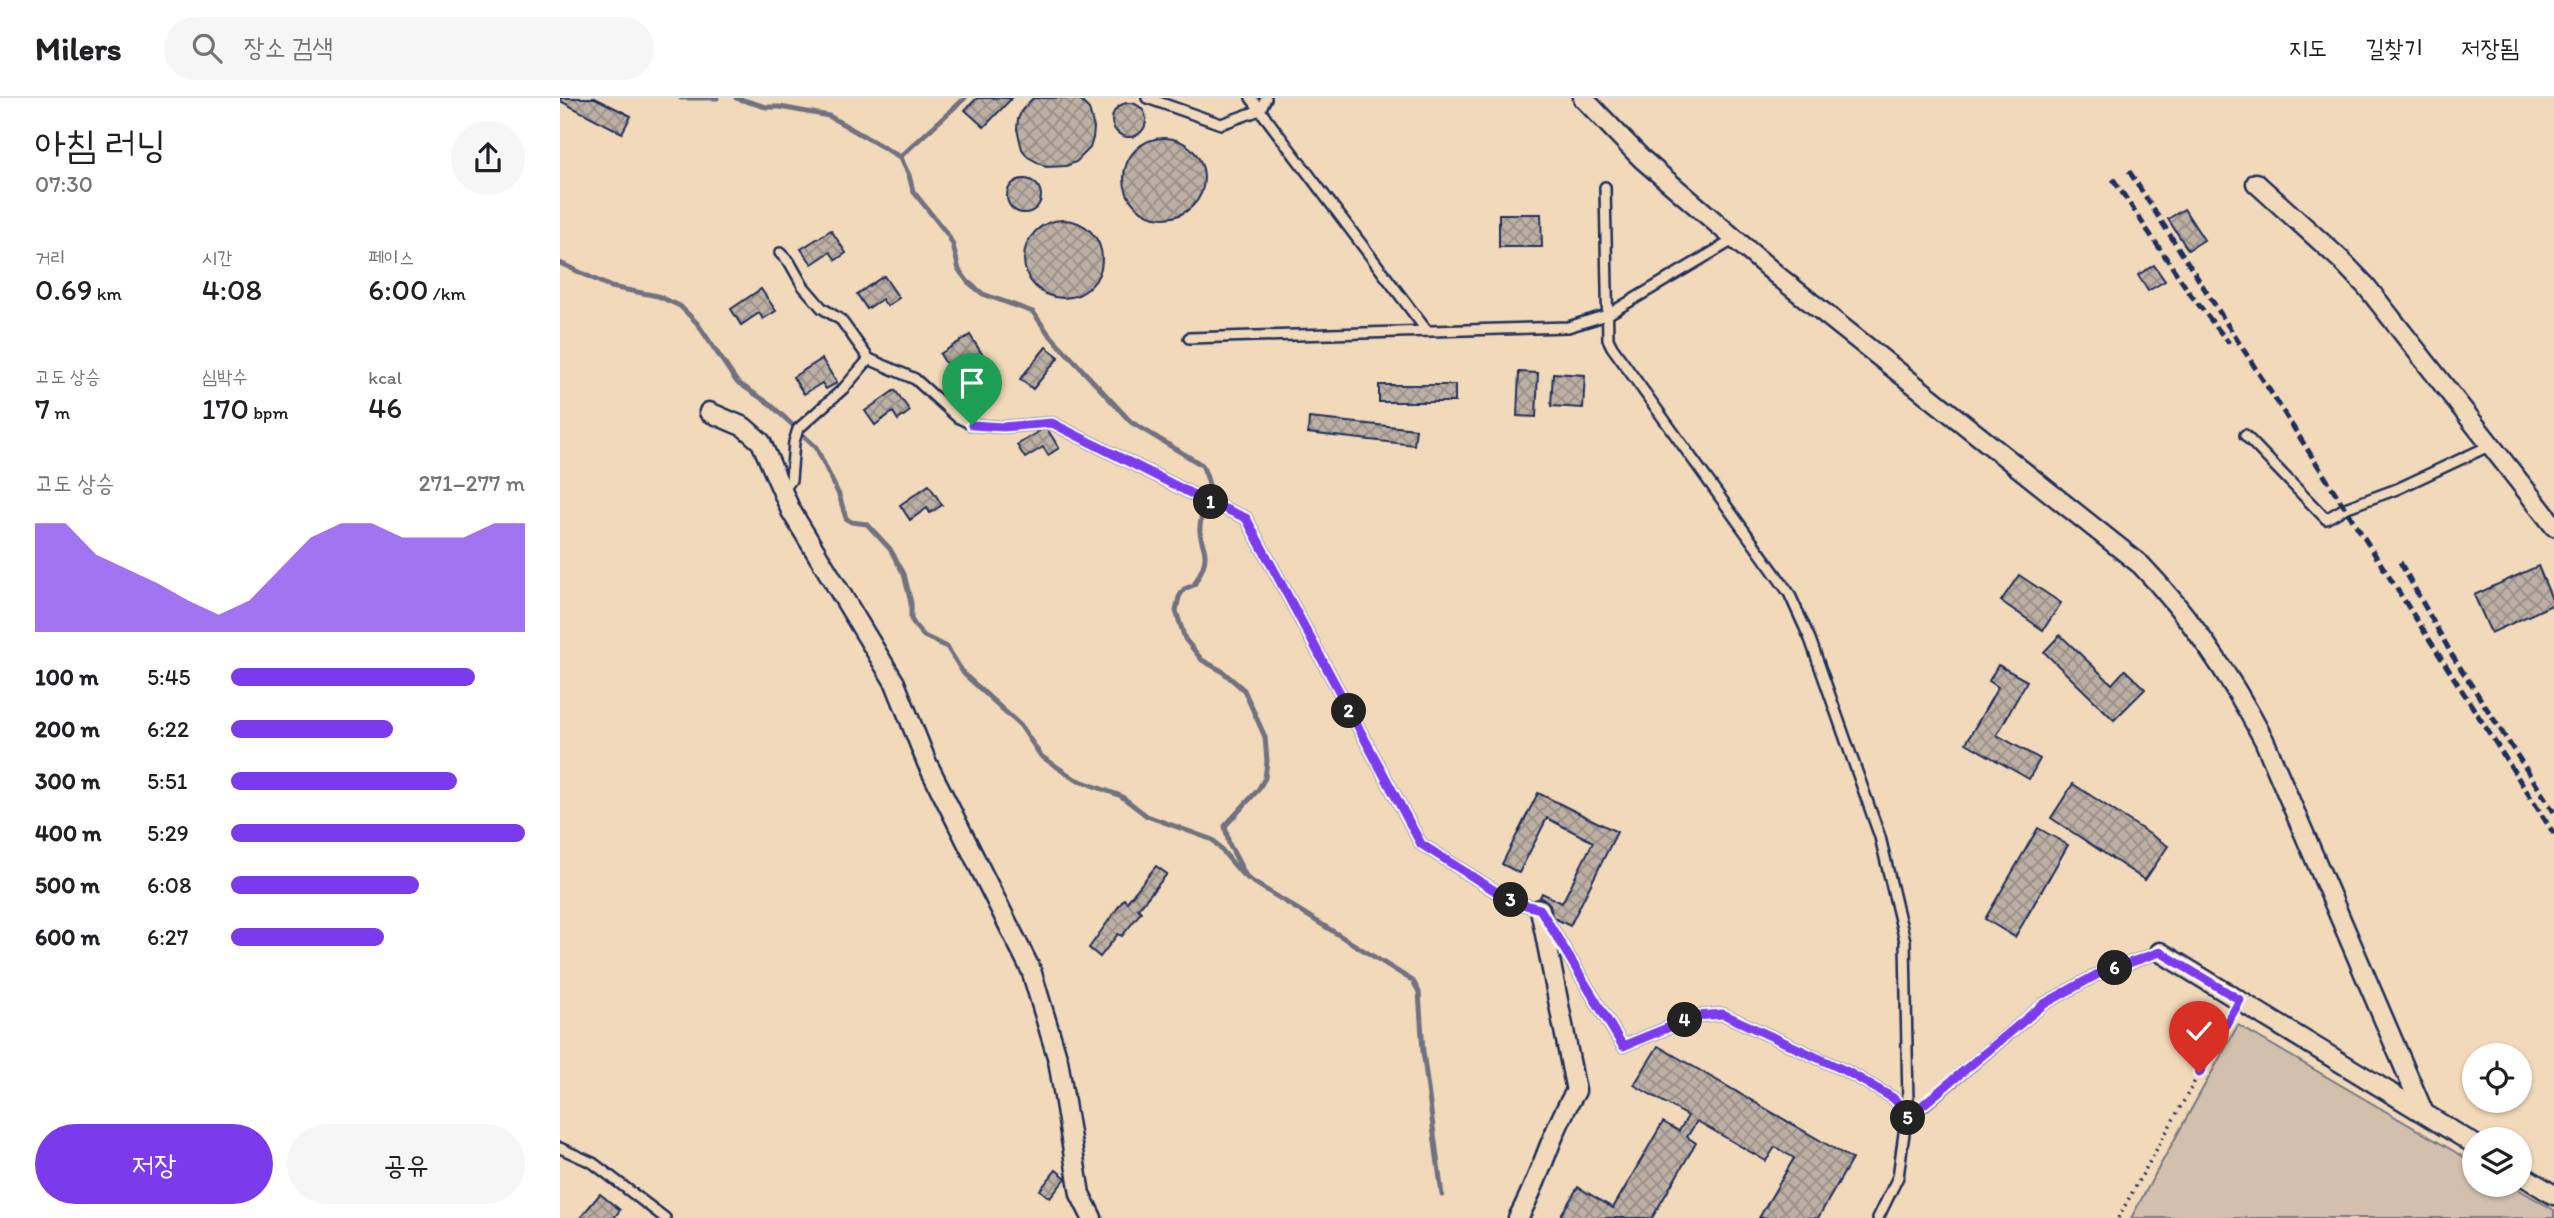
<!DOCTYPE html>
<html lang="ko">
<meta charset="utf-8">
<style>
:root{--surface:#fff;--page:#f6f6f6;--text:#202124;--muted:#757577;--line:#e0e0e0;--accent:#7c3aed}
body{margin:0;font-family:Itim,"Poor Story",sans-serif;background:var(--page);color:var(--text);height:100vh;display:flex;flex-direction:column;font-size:26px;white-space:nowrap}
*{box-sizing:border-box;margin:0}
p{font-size:23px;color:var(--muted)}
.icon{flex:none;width:38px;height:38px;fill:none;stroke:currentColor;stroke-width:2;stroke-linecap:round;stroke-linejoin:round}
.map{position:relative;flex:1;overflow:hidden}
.sheet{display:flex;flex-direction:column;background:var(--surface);width:560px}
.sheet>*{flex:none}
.buttons{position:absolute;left:1902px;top:945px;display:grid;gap:14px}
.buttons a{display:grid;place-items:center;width:70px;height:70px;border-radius:50%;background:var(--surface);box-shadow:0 2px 5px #0004;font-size:35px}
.pin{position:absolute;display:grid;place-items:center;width:60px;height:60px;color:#fff;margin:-72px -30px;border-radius:50% 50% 50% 0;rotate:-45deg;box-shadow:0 0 7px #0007}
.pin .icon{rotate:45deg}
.km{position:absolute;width:35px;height:35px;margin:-18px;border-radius:50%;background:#222;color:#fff;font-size:19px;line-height:35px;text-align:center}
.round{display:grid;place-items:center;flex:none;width:74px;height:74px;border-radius:37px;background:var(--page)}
.summary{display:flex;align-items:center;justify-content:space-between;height:119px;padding:0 35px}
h1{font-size:38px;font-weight:600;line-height:52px}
.metrics{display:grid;grid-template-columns:repeat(3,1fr);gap:10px;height:119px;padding:7px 35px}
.metrics div{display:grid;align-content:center}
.metrics b{font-size:30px;font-weight:600}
.metrics small{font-size:19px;font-weight:400}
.metrics p{font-size:19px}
.chart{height:196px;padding:14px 35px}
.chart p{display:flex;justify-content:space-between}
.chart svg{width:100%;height:126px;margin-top:7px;fill:var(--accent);opacity:.7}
.primary-button{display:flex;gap:14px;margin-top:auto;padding:14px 35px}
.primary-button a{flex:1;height:80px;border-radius:42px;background:var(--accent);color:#fff;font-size:28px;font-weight:600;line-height:80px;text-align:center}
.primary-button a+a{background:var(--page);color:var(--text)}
ul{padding:0 35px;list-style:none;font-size:23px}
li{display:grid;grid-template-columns:112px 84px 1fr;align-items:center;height:52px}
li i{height:18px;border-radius:9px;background:var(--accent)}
header{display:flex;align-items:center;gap:42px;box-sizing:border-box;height:98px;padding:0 35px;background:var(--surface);border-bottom:2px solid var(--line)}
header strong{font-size:33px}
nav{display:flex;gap:38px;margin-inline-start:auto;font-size:24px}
.search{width:490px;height:63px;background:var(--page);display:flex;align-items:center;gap:18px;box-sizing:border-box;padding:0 24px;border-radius:38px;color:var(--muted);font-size:26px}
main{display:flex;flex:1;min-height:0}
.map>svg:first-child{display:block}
</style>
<header>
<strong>Milers</strong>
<div class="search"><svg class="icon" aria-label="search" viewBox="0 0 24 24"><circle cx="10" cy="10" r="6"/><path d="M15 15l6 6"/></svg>장소 검색</div>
<nav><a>지도</a><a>길찾기</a><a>저장됨</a></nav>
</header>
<main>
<section class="sheet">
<div class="summary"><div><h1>아침 러닝</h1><p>07:30</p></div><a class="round"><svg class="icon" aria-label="share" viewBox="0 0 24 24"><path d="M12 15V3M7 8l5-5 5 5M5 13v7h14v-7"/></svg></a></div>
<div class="metrics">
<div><p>거리</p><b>0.69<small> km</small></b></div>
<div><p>시간</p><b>4:08</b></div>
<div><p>페이스</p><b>6:00<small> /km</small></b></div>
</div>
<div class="metrics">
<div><p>고도 상승</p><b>7<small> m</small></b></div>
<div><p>심박수</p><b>170<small> bpm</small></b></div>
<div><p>kcal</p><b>46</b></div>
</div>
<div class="chart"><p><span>고도 상승</span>271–277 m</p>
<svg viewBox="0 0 160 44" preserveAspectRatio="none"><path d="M0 44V6L10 6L20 17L30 22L40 27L50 33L60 38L70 33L80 22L90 11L100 6L110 6L120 11L130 11L140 11L150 6L160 6V44z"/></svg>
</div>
<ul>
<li><b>100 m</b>5:45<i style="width:83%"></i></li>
<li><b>200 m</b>6:22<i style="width:55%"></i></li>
<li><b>300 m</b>5:51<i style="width:77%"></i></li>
<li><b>400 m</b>5:29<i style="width:100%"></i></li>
<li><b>500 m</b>6:08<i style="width:64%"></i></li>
<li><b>600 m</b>6:27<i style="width:52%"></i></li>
</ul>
<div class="primary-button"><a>저장</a><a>공유</a></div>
</section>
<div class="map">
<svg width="1994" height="1120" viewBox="0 0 1994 1120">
<defs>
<pattern id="building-cross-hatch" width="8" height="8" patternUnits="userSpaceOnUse" patternTransform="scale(1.75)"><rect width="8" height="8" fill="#bdafa3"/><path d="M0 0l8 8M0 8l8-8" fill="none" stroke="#998f88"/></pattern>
</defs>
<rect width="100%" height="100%" fill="#f2d9b9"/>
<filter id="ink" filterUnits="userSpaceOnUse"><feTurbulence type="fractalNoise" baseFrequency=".0143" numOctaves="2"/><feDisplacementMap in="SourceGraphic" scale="14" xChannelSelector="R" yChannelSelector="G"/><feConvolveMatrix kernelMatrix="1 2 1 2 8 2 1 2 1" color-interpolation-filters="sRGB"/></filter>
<g filter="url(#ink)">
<path fill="#d2c0ac" stroke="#767885" stroke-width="2" d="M1678,927L1914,1065V1087H1951L1994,1112V1120H1571Z"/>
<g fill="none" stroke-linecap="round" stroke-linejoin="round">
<g stroke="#707282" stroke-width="5">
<path d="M121,0H157"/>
<path d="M176,0L206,9H220L269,18L340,59L349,77L353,93L388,137L393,147L399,172L408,184L423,196L473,214L488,235L571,324L642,367C659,404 642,398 640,429C639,439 644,446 645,456C646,467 639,477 634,487L624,491L619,499L616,513L625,541L642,562L662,573L684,592L705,639L707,663L705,680L698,692L665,728L669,746L687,780L853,883L859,894L863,953L882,1097"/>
<path d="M340,59L405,0"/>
<path d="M0,165L51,189L98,198L120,208L137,225L177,284L210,306L256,349L279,397L286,420L291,424L307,426L330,451L344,476L351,505V521L356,529L364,538L387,549L404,576L461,628L481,658L515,681L561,698L587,718L653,742L683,777"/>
</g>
</g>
<g fill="url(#building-cross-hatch)" stroke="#1b2f5e" stroke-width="2">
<path d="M0,0H35L71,18L62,35L0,3Z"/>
<path d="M417,0H452L424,29L405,12Z"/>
<path d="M473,0H518L529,11L534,30L533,40L530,50L516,64L506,68L486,69L468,59L462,51L457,31L458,21L462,12Z"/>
<circle cx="569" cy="22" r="17"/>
<circle cx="604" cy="80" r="40"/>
<circle cx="464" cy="98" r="17"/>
<path d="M1624,111L1644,142L1628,152L1608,121Z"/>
<path d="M939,116H981L982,149H939Z"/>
<circle cx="503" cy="161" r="39"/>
<path d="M271,132L286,155L276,162L270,154L252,166L241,151Z"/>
<path d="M1594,167L1605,183L1588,193L1578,177Z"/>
<path d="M324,178L339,200L327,208L322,201L307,211L297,196Z"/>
<path d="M201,191L216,213L203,221L199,215L181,227L171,211Z"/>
<path d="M410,237L424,259L413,267L409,260L390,272L380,256Z"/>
<path d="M486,249L499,259L473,291L460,281Z"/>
<path d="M262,261L277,285L266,291L262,285L244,296L233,279Z"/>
<path d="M959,274L978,275L976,319L957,318Z"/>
<path d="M993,275L1025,277L1023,310L991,308Z"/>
<rect x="819" y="287" width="76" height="17"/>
<path d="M335,292L350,313L338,322L333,314L315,327L305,313Z"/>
<path d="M749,320L856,331L854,347L748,335Z"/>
<path d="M486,329L499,350L488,357L483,349L465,360L457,347Z"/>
<path d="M369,387L382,407L370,415L367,410L350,422L340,407Z"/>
<path d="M1978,468L1994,506L1931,535L1914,497Z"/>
<path d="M1459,477L1501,505L1483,532L1441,503Z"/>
<path d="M1500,537L1552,586L1565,572L1585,591L1554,622L1484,554Z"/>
<path d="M1438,567L1467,583L1437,637L1480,661L1469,681L1406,645L1438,589L1429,583Z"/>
<path d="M1513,686L1608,748L1585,782L1491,720Z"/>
<path d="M978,695L1057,734L1010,828L974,810L982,795L1002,805L1033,744L987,720L959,775L942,766Z"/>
<path d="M1478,730L1508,747L1455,839L1425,821Z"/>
<path d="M596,768L607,776L578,811L581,814L562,838L558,836L540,859L529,850L564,801L567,804Z"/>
<path d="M1098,948L1292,1061L1258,1120H1199L1234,1060L1215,1049L1206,1063L1137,1023L1127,1039L1136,1045L1092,1120H999L1018,1089L1053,1110L1103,1024L1119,1033L1128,1018L1074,987Z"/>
<path d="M496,1072L506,1080L490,1100L480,1092Z"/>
<path d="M40,1096L60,1112L54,1120H20Z"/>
</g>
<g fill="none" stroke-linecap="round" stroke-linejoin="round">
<g stroke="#1b2f5e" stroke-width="14">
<g id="lane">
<path d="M587,0L661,26L700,12L706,0"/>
<path d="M691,0L867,233"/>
<path d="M1045,89L1048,241L1052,249L1229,495L1250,541L1320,739L1345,843L1348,1006L1338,1079L1318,1120"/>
<path d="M220,155L230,165L243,188L262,210L281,222L309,261L355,281L397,319L407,324L412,327L443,329L492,325L638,399L686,420L861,746L951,803L980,811L1063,948L1137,918L1163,916L1286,973L1333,1000L1341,1008L1346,1022L1484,906L1538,876L1600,854"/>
<path d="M629,240L1008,229L1047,217L1175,141"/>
<path d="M1685,337L1766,421L1785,410L1837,391L1931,347"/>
<path d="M223,393L231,382L234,344L238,331L284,290L309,261"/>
<path d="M0,1050L33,1065L105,1120"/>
</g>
</g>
<g stroke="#1b2f5e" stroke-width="23">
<g id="street">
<path d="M1023,0L1082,61L1219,179L1581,467C1630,518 1671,579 1704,642L1863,1013"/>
<path d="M1696,85L1781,162L1806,188L1994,428"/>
<path d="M149,314L184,329L201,344L231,413L335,585L367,665L471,872L498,962L520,1096L532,1120"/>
<path d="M1600,854L1914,1046"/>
<path d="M1960,1076L1994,1097"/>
<path d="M958,1120C981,1079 991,1033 1016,993L980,811"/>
</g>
</g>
<path stroke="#1b2f5e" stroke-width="3.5" stroke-dasharray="2 5" stroke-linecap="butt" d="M1558,1120L1672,917"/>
<use href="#lane" stroke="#f2d9b9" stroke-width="9"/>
<use href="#street" stroke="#f2d9b9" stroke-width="18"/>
<g stroke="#1b2f5e" stroke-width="5" stroke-dasharray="10 5" stroke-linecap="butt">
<path d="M1569,73L1994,736"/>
<path d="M1553,81L1631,197L1669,245"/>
<path d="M1840,464L1892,557L1994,714"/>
</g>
</g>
</g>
<g fill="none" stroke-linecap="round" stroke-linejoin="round" filter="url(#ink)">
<g stroke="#fff" stroke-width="14">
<path id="route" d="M412,327L443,329L492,325L638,399L686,420L861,746L951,803L980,811L1063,948L1137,918L1163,916L1286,973L1333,1000L1341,1008L1346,1021L1484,906L1538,876L1600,854L1680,902L1639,975"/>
</g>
<use href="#route" stroke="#7c3aed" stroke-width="9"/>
</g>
</svg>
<div class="buttons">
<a><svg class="icon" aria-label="locate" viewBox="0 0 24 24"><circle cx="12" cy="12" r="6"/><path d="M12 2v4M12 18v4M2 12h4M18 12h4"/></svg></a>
<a><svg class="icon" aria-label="layers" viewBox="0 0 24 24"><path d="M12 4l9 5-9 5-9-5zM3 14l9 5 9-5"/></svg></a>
</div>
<div class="pin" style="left:412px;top:327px;background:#1e9e55"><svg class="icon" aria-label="arrive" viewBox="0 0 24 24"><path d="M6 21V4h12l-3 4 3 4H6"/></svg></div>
<div class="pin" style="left:1639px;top:975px;background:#d93025"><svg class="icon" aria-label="check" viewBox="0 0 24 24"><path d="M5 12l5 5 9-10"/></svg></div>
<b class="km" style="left:651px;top:404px">1</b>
<b class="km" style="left:789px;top:613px">2</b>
<b class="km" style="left:951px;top:802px">3</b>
<b class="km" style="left:1125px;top:922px">4</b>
<b class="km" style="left:1348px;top:1020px">5</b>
<b class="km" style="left:1555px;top:870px">6</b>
</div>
</main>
